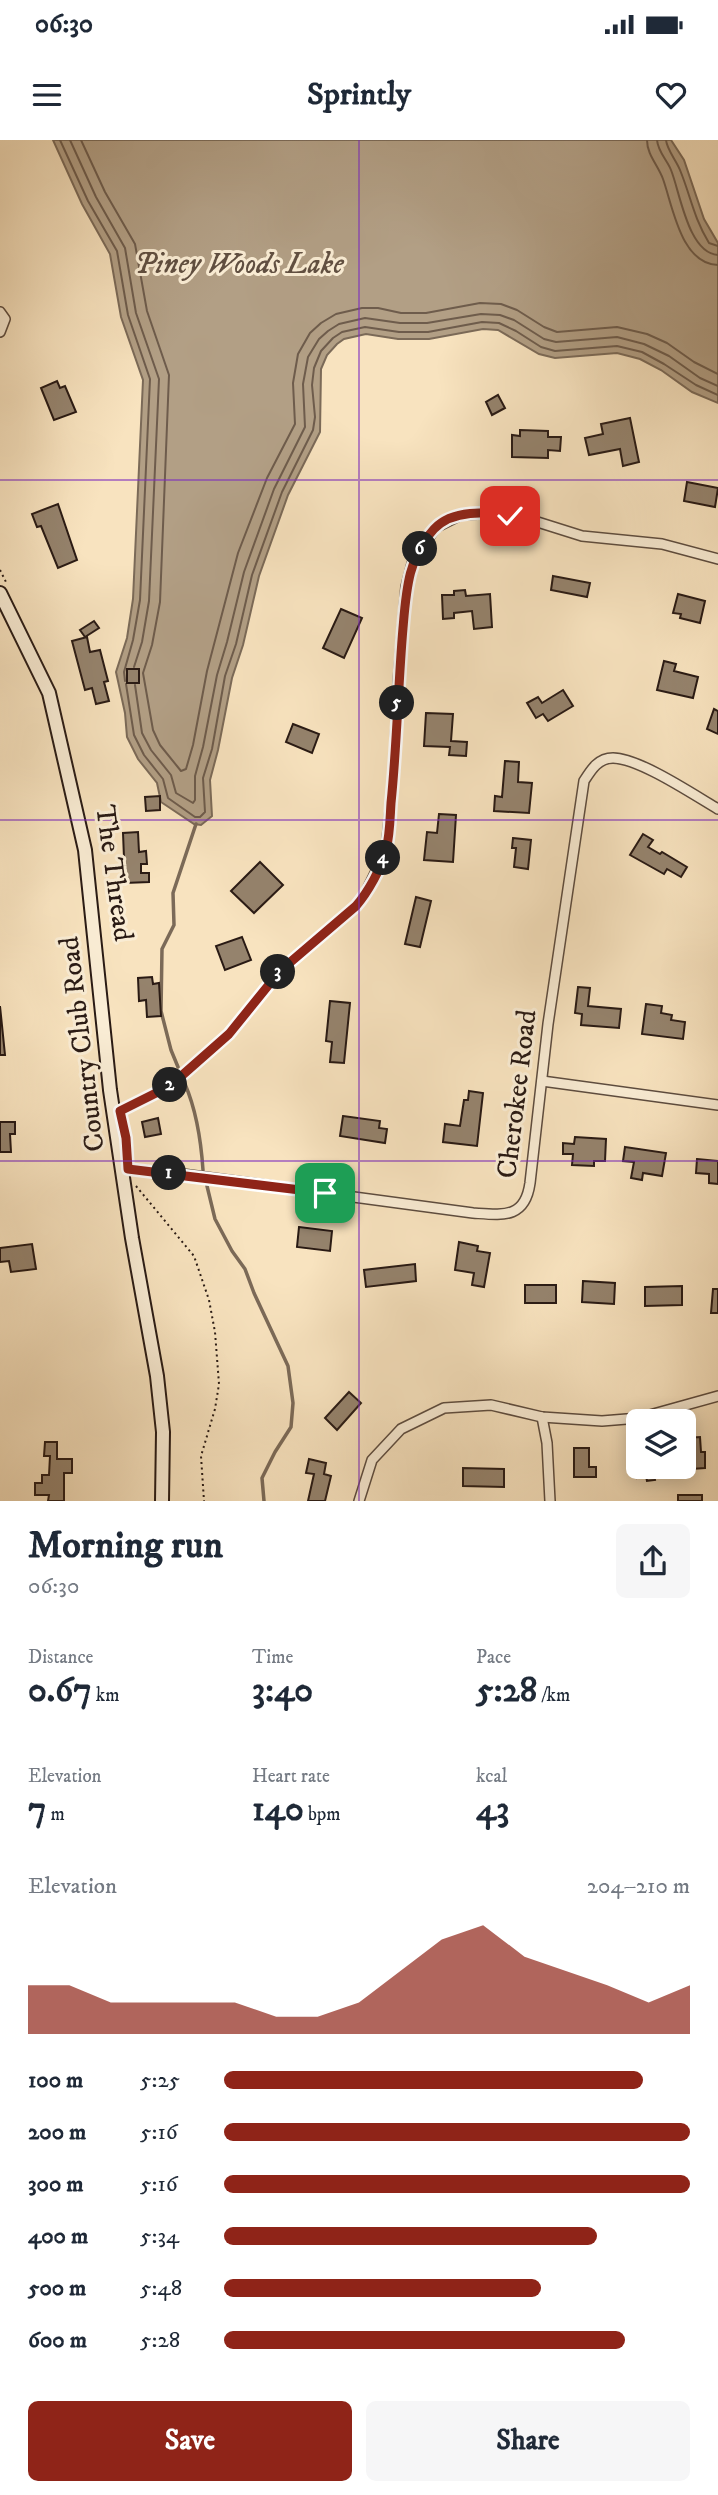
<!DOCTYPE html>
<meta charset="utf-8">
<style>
:root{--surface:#fff;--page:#f6f6f7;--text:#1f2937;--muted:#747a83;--accent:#8f2418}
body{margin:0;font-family:"IM FELL DW Pica",serif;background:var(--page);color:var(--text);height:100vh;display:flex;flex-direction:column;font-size:26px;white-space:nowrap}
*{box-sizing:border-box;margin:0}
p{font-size:23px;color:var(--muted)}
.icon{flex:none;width:38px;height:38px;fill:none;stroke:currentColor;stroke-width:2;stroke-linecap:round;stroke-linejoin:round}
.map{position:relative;height:1361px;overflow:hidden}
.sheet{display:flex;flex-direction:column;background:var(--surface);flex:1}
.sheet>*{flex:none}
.controls{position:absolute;left:626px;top:1269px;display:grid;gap:14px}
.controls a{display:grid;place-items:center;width:70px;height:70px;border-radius:10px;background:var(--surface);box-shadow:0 4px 18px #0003;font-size:35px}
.pin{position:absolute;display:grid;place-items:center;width:60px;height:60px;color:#fff;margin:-30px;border-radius:14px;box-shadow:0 4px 10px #0006}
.km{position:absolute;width:35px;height:35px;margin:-18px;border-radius:50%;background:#222;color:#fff;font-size:19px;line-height:35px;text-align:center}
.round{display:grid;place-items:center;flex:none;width:74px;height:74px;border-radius:10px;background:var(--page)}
.headline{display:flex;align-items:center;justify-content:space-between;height:119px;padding:0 28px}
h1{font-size:38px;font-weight:800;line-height:52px}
.stats{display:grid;grid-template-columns:repeat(3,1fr);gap:10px;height:119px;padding:7px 28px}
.stats div{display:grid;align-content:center}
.stats b{font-size:35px;font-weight:800}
.stats small{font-size:19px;font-weight:400}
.stats p{font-size:19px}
.chart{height:196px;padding:14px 28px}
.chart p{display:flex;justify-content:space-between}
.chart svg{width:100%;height:126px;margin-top:7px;fill:var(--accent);opacity:.7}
.action{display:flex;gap:14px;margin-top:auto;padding:14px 28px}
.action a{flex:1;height:80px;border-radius:10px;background:var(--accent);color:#fff;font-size:28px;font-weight:800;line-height:80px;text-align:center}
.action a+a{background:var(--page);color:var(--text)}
ul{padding:0 28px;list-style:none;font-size:23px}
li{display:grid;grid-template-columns:112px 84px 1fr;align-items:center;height:52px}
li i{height:18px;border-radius:9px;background:var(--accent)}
.status{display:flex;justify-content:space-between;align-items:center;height:49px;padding:0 35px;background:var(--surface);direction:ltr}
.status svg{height:19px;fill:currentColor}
header{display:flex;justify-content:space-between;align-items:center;height:91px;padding:0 28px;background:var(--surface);font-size:32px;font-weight:800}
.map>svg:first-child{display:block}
</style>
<div class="status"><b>06:30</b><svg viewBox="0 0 49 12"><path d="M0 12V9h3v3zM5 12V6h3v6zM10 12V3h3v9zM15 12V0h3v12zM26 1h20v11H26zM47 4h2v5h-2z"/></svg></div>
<header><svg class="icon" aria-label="menu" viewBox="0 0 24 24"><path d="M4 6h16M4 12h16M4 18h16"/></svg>Sprintly<svg class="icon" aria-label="heart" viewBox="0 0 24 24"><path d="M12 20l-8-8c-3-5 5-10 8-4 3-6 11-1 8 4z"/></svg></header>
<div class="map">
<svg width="718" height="1361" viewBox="0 0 718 1361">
<rect width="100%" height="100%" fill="#f8e3bf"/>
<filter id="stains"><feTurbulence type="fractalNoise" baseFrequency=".00286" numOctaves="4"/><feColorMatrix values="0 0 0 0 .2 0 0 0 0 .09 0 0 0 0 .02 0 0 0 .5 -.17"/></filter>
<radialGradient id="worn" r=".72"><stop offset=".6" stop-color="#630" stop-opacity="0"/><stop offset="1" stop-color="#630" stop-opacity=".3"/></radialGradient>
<path fill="#b29f85" stroke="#7b6a58" stroke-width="2" d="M53,0H671L684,20L704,79L718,103V263L692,252L661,230L640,219L617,213L555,218L539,214L498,190L483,189L429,199H398L366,194L344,199L337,204L327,215L321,229L320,292L288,355L259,436L243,505L232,538L218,610L210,640L212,676L201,685L194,684L161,662L157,643L138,619L127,597L125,573L116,532L127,498L133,459L143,240L121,177L110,114L82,64Z"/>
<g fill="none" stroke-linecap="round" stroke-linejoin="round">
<g stroke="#6e5c4c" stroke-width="2">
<path d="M60,0L88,61L117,111L128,175L150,239L140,460L133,500L124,532L125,541"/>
<path d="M70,0L96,57L125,108L136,173L159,239L149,461L142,502L134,527"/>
<path d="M81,0L105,52L135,104L147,171L169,235L160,462L152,505L143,533L153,590L160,605L181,631L186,629L193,605L207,531L238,413L267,338L295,284L293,243L298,214L310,193L321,183L336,174L362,168H378L401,173H426L480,163L501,164L517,170L544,187L557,192L617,187L647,194L667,203L694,222L718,234"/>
<path d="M647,0C647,15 658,25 663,39C673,67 681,124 718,125"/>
<path d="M657,0C658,12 667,20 671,30C680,52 688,113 718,115"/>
<path d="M666,0C667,10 676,20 680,30C691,57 693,76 709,103L718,106"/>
<path d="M126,544L134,595L144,615L163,639L168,658L195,677H200L205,672L203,638L212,609L225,536L236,504L252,435L282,352L313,290L315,277L312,245L314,228L321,211L333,198L342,192L365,187L399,192H428L482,182L499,183L516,191L541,207L555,211L617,206L642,212L664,224L696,245L718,255"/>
<path d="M135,545L142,593L151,610L171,635L176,653L193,663L195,660V636L203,607L217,535L227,502L244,432L274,349L305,287L303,244L308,217L319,199L328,191L339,184L365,178L400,183H427L481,174L500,175L514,180L544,199L556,202L617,197L644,204L669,216L700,238L718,246"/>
</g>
<g stroke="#7b6a58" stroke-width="3.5">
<path d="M178,927L171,910L161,871L162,809L174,785L173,753L196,684"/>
<path d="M185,944C197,972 201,1000 203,1030"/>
<path d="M207,1046L215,1079L232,1111L245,1129L254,1153L288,1226L293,1263L291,1287L275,1312L262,1338L264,1361"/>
</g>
</g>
<g fill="#95836d" stroke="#291a14" stroke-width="2">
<path d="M57,241L60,248L65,246L76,272L54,280L41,248Z"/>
<path d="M498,255L505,268L492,275L486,262Z"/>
<path d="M630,278L639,322L623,326L620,309L589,315L585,298L603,294L601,284Z"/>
<path d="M520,290L548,291V297H561L560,311L548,310V318L512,317V295L520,296Z"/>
<path d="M687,342L718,348L715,367L684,361Z"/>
<path d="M58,364L77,420L58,428L41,386L37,387L32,374Z"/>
<path d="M553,436L590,443L587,457L551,450Z"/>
<path d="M465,450L466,456L490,454L492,487L474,489L472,471L454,473V478L443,479L442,455H454V451Z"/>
<path d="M678,454L705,461L700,483L680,478L681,474L673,473Z"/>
<path d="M341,469L362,478L344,518L323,508Z"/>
<path d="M94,481L99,488L85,497L80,490Z"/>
<path d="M87,497L90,512L100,510L108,541L104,542L109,561L96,564L92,548L85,550L72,501Z"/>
<path d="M664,521L676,524L674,531L698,537L693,558L657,550Z"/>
<rect x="127" y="529" width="12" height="14"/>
<path d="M563,550L573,566L548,581L543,574L536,578L527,563L538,557L542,563Z"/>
<path d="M714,569L718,571V594L707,589Z"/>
<path d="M426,573L453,574L451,601L467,602L466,616L449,615L450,607L424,606Z"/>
<path d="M293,584L319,594L312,613L286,602Z"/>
<path d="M505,621L519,622L518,642L532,643L529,673L494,671L495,656L502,657Z"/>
<path d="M160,656V670L146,671L145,657Z"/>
<path d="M439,674L456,675L453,722L424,720L427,692L437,693Z"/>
<path d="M138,692L139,712L146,711L147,724H141V733H149V742L125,743L123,693Z"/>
<path d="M643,694L653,700L648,707L660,714L662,712L687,727L681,737L667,729L664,734L630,715Z"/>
<path d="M513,698L531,700L528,729L514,727L516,708H512Z"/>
<path d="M260,722L283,745L254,773L231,751Z"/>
<path d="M416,757L431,761L420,807L405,804Z"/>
<path d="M242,797L251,820L225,830L216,806Z"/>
<path d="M152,837L153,844L159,843L161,876L147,877L146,860L139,861L138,838Z"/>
<path d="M578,847L590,848L588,866L621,869L619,888L581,885L582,874L575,873Z"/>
<path d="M330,861L350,863L344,923L330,922L332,902L326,901Z"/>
<path d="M646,864L662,866L661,873L672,875L671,880L685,882L683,899L642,894Z"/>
<path d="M0,866L5,915H0Z"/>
<path d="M469,951L483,953L477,1006L443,1002L445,984L460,986L464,960H468Z"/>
<path d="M343,976L380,981L379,988L387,989L385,1003L340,996Z"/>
<path d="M158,978L161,994L145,997L142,982Z"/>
<path d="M0,982H15V994H10L11,1012H0Z"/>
<path d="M575,997L606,999L605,1021H594V1026L572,1025L573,1014H563V1003L574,1004Z"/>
<path d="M625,1007L666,1013L662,1036L643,1033L642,1040L631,1038L634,1022L623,1021Z"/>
<path d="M697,1019L718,1021V1044L709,1043V1034L696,1033Z"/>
<path d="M299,1087L332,1091L330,1111L297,1107Z"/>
<path d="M459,1102L478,1106L477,1111L490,1113L484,1147L472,1145L474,1133L455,1130Z"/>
<path d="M32,1104L36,1129L11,1132L9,1121L0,1122V1108Z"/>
<path d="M415,1124L416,1141L366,1147L364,1130Z"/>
<path d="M583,1141L615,1143L614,1164L582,1162Z"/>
<rect x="525" y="1145" width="31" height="18"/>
<path d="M682,1146V1165L645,1166V1147Z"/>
<path d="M713,1149H718V1173H711Z"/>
<path d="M349,1252L361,1263L337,1290L325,1278Z"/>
<path d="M700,1297L701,1312H705V1328L691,1329V1319H684V1298Z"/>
<path d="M45,1302H57V1319H72V1333H64V1361H48L49,1355H35V1343H42V1335H49L50,1316H44Z"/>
<path d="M574,1308H589V1327H596V1337H574Z"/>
<path d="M309,1319L326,1323L324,1334L331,1336L325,1361H308L314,1334L306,1333Z"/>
<path d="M639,1319V1326H665L666,1332L654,1335L655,1340L647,1341L646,1336L637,1338L634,1320Z"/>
<path d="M463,1328L504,1329V1347L463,1346Z"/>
<rect x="678" y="1355" width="24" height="6"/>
</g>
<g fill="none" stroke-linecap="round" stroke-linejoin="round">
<g stroke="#5d4c3f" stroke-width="12">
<g id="street">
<path d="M0,172L5,179L0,192"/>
<path d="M542,941L718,965"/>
<path d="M114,974L170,946L229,894L280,831L356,766L364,756L386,711L394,632L398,544L406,447L412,424L435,388L461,375L494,373L528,379L582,396L662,404L718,419"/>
<path d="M122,1029L175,1033L473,1073C503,1075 525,1079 530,1043L548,884L584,641C591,630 598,618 613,618C639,618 694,655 718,669"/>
<path d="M542,1277L547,1303L550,1361"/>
<path d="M359,1361L372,1320L401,1289L444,1268L491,1265L542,1277L602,1281L639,1278L718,1256"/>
</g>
</g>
<g stroke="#291a14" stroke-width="16">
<path id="secondary" d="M0,453L49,553L85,710L110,950L132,1098L157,1236L163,1292L162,1361"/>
</g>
<g stroke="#291a14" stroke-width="2" stroke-dasharray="2 3.5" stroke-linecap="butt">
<path d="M0,430L6,442"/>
<path d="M136,1046L194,1116L209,1160L215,1192L219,1244L215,1269L201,1316L204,1361"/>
</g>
<use href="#street" stroke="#faedd5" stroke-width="9"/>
<use href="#secondary" stroke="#faedd5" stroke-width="12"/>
</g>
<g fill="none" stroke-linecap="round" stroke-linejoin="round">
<g stroke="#fff" stroke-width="14">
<path id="route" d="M325,1053L128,1029L126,998L120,971L170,946L229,894L280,831L356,766C368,752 381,729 386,710C390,695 390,678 391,663C397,605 398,546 403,488C406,453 408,416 434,389C453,369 486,372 510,376"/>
</g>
<use href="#route" stroke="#8f2418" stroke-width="9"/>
</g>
<path fill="none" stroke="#7b2cbf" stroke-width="2" stroke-opacity="0.55" d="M359,0V1361M0,340H718M0,680H718M0,1021H718"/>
<g text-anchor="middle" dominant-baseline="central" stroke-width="6" stroke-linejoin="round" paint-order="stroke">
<g font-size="28" fill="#291a14" stroke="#faedd5">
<text transform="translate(114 733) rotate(82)">The Thread</text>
<text transform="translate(82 904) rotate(-97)">Country Club Road</text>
<text transform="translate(517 954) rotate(-83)">Cherokee Road</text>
</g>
<g font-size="30" font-style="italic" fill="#604f41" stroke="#faedd5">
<text x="239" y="124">Piney Woods Lake</text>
</g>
</g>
<rect width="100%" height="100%" filter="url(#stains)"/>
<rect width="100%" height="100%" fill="url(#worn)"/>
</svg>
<div class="controls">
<a><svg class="icon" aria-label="layers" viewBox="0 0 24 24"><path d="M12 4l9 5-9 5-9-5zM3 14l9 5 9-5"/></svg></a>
</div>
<div class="pin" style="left:325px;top:1053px;background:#1e9e55"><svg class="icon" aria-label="arrive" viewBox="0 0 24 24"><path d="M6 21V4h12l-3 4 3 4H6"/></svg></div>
<div class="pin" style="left:510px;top:376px;background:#d93025"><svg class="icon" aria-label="check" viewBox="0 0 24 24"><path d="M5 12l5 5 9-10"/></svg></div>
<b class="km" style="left:169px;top:1033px">1</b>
<b class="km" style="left:170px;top:945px">2</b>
<b class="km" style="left:278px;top:832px">3</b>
<b class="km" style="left:383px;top:718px">4</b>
<b class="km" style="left:397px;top:563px">5</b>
<b class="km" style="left:420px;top:409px">6</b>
</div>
<section class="sheet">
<div class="headline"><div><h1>Morning run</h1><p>06:30</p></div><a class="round"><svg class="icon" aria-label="share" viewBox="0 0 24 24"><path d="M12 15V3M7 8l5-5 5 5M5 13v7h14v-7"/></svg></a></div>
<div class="stats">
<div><p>Distance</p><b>0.67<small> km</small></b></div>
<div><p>Time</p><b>3:40</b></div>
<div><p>Pace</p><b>5:28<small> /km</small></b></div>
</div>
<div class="stats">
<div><p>Elevation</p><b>7<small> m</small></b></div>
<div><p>Heart rate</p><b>140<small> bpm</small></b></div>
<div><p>kcal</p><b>43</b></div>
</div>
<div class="chart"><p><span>Elevation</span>204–210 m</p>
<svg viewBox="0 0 160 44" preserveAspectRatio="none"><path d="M0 44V27L10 27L20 33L30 33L40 33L50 33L60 38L70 38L80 33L90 22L100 11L110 6L120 17L130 22L140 27L150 33L160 27V44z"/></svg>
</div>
<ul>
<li><b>100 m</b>5:25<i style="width:90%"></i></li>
<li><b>200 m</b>5:16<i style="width:100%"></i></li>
<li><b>300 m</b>5:16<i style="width:100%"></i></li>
<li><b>400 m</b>5:34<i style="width:80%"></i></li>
<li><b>500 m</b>5:48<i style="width:68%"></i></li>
<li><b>600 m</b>5:28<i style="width:86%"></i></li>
</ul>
<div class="action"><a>Save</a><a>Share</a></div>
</section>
